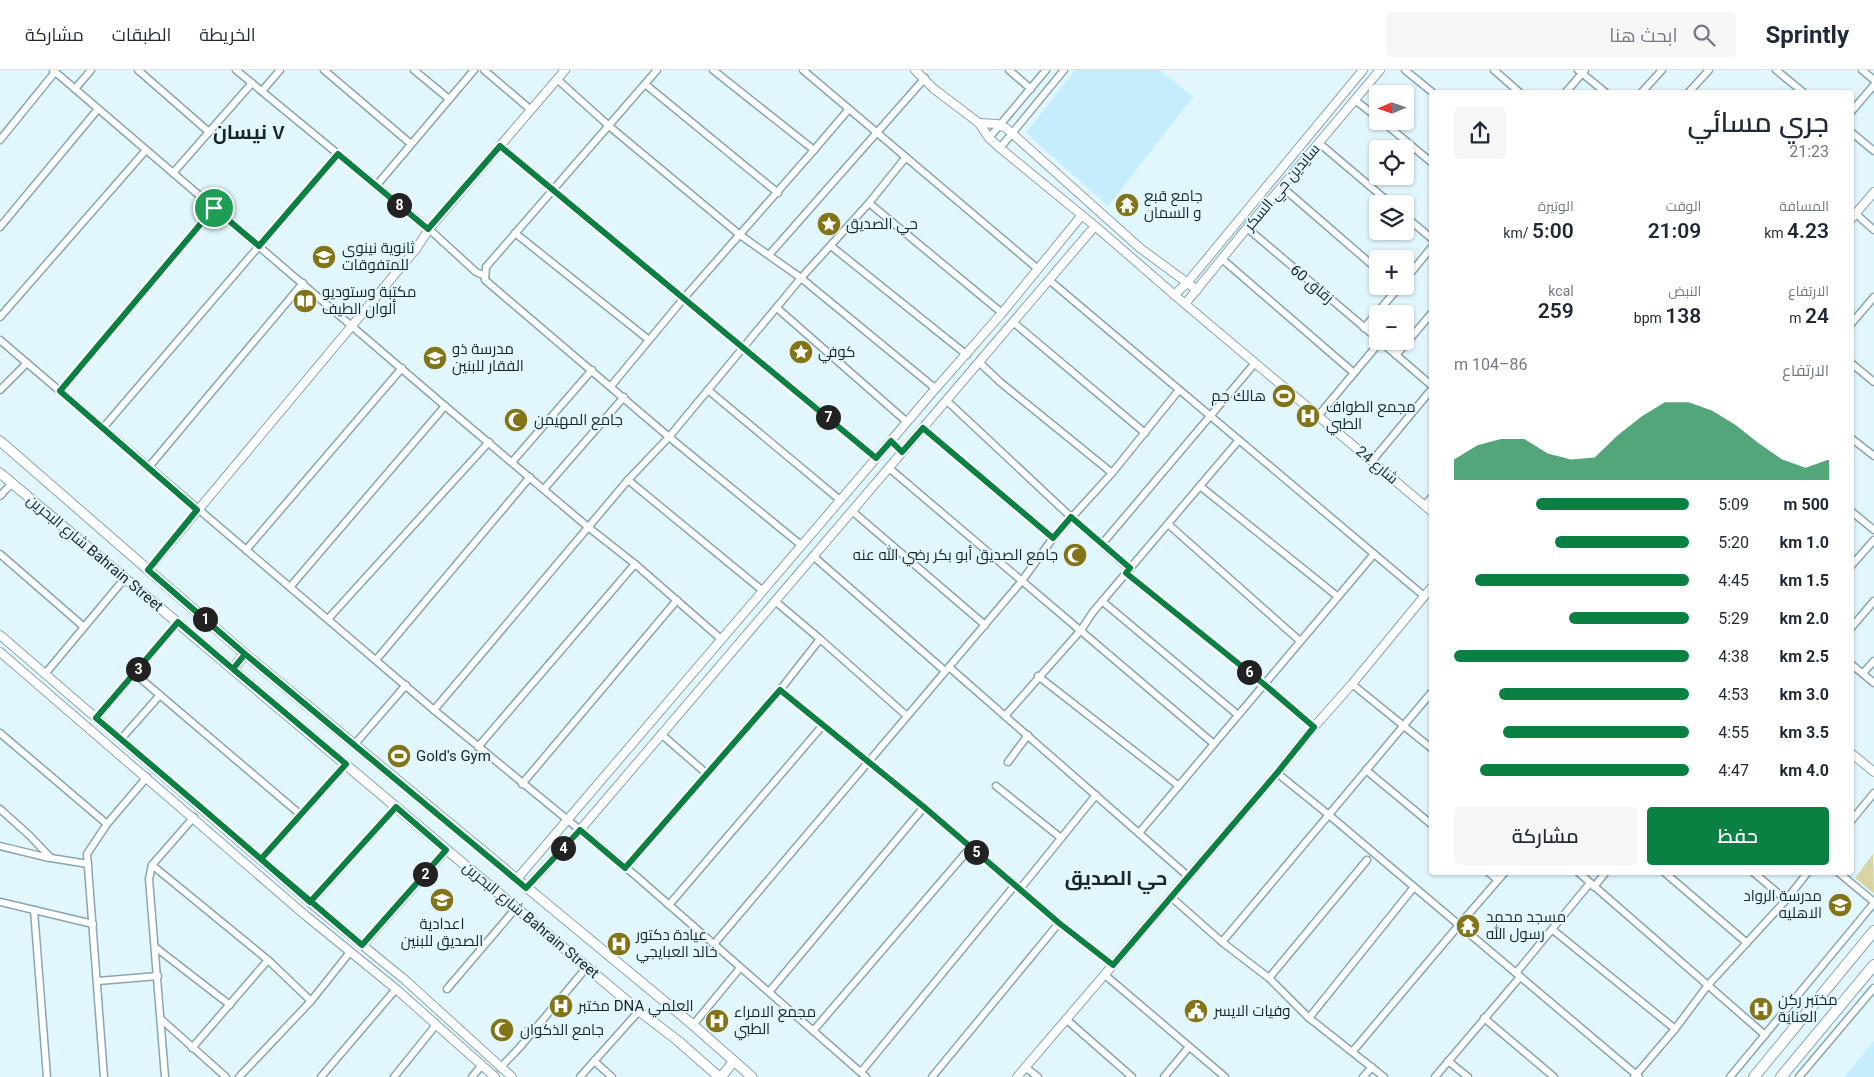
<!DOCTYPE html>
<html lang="ar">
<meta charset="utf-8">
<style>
:root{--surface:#fff;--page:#f6f6f7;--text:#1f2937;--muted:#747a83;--line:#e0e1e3;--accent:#0b8043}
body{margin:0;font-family:Roboto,Cairo,sans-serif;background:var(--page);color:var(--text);direction:rtl;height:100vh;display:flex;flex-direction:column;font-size:19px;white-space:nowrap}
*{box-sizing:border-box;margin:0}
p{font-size:16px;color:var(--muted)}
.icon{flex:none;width:28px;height:28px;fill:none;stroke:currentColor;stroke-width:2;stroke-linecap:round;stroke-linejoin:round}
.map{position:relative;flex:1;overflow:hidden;direction:ltr}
.sheet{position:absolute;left:1429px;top:20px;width:425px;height:785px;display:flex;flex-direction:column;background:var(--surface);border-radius:5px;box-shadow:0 1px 4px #0004;direction:rtl}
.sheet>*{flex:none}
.needle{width:32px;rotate:268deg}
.tools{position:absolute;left:1369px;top:15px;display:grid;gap:10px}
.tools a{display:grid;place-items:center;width:45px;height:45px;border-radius:5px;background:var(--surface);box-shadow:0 1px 4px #0004;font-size:25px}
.pin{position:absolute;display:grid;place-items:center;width:42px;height:42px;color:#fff;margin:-21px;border:2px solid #fff;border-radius:50%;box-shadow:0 1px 5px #0007}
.km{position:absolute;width:25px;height:25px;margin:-12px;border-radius:50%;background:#222;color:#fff;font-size:14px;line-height:25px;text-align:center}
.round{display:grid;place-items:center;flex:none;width:52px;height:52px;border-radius:5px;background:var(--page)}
.overview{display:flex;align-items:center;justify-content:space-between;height:85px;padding:0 25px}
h1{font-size:28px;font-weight:600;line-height:38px}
.metrics{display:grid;grid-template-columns:repeat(3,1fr);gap:8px;height:85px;padding:5px 25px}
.metrics div{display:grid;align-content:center}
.metrics b{font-size:21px;font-weight:600}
.metrics small{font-size:14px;font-weight:400}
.metrics p{font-size:14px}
.chart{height:140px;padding:10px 25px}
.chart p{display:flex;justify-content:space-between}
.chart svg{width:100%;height:90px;margin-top:5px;fill:var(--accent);opacity:.7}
.cta{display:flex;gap:10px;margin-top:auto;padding:10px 25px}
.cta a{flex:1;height:58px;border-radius:5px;background:var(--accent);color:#fff;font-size:20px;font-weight:600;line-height:58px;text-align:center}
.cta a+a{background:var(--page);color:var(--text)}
ul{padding:0 25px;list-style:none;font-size:16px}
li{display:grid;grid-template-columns:80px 60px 1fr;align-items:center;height:38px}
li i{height:12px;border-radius:6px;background:var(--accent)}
header{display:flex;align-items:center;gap:30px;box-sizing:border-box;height:70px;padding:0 25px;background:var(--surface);border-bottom:1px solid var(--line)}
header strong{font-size:24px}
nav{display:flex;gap:28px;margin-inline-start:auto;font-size:18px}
.search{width:350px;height:45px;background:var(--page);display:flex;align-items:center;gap:12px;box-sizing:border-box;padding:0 18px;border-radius:5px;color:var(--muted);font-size:19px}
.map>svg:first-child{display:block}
</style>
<header>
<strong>Sprintly</strong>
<div class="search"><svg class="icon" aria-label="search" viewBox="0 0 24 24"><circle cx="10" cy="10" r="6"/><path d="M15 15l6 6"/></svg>ابحث هنا</div>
<nav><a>الخريطة</a><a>الطبقات</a><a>مشاركة</a></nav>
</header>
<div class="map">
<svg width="1874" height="1007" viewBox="0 0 1874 1007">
<rect width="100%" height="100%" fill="#e2f6fd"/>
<g fill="#c4eefd">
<path d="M1075,0H1160L1193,27L1108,136L1026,63Z"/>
<path d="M1874,971V1007H1844Z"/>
</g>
<path fill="#dad3a2" d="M1873,784L1874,821L1873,823L1855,808Z"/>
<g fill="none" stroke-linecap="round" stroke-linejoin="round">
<g stroke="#87a6b1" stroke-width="9">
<g id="minor">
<path d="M53,0L445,336L588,457L635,494L721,569"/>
<path d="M138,0L209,62"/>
<path d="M236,0L429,159L476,202L485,206"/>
<path d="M324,0L411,74"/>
<path d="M414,0L449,29"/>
<path d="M484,0L531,40"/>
<path d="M657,0L486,197L485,210L669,367L801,475"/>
<path d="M713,0L814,80"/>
<path d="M803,0L1038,199"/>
<path d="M1009,0L1031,19"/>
<path d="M1405,0L1432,22"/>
<path d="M1494,0L1519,22"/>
<path d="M1578,0L1605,22"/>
<path d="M1776,0L1803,22"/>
<path d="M1862,0L1874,10"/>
<path d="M557,9L609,56L740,165L801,208L936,319"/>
<path d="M645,14L778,123"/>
<path d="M75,19L91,0"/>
<path d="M262,21L280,0"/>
<path d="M1566,22L1585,0"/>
<path d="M1642,22L1662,0"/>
<path d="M1689,22L1709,0"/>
<path d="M1355,30L1378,48"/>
<path d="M1851,42L1874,15"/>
<path d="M1382,51L1431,92"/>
<path d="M1851,62L1874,81"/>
<path d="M989,68L1046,0"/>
<path d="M0,70L55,2"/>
<path d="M1319,73L1391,134"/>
<path d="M500,76L876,388"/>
<path d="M1000,78L1064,0"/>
<path d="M173,103L252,13"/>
<path d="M376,116L474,0"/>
<path d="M1282,117L1378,200"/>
<path d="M869,133L1002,243"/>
<path d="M1856,144L1874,160"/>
<path d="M1405,146L1431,168"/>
<path d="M0,157L98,39"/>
<path d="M1247,158L1378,269"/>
<path d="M515,163L649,270"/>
<path d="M831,176L967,285"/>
<path d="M769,185L925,8"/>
<path d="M1222,189L1354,303"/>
<path d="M1049,210L1424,526"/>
<path d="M1405,210L1431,178"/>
<path d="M777,238L907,352"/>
<path d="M0,247L146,80"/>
<path d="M1013,252L1145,363"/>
<path d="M1851,254L1874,227"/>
<path d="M1364,258L1400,216"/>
<path d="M0,270L434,640L636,806L866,1007"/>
<path d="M1380,271L1431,315"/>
<path d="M1396,285L1431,244"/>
<path d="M979,292L1000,312L1112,403"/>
<path d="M1851,293L1874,312"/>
<path d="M611,316L684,228L814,80L849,39"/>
<path d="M0,320L27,293"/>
<path d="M708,320L840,430"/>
<path d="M60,321L214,138"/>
<path d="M946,330L1071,447L1130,499"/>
<path d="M1318,346L1380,272"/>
<path d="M103,358L338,84"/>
<path d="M923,358L1053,468"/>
<path d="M1851,368L1874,386"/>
<path d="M1372,391L1431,320"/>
<path d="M512,392L592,300"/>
<path d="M148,398L303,213"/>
<path d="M889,398C997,491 1106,581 1214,674"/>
<path d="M628,410L763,521"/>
<path d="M1200,416L1337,526"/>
<path d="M544,419L624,327"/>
<path d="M0,426L12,413"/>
<path d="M1425,435L1431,428"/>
<path d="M852,441L985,555"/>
<path d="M1851,441L1874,460"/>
<path d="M1168,454L1300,571"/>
<path d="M1102,474L1255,293"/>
<path d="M246,480L402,298"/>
<path d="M0,484L84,557"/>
<path d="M813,486L945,601"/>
<path d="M1851,496L1874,470"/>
<path d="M1126,503L1265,615L1314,657"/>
<path d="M290,517L445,336"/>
<path d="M775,531L820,569L907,646"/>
<path d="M1102,531L1238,645"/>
<path d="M328,549L489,372"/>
<path d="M1851,558L1874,531"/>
<path d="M376,590L530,407"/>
<path d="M1851,594L1874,613"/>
<path d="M949,597L1189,807"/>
<path d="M134,603L301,745"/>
<path d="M1863,603L1874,591"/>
<path d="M45,604L125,508"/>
<path d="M1038,606L1179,716"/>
<path d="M1352,614L1431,678"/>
<path d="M780,620L924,737L1059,853L1113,895"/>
<path d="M434,640L628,410L669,367L801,208L869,133L906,87"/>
<path d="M1005,646L1081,560L1093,542L1239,370"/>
<path d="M96,648L178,552"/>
<path d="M0,663L107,754"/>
<path d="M661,664L707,704"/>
<path d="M121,669L160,625"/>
<path d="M354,675L406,615"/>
<path d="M478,677L635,494"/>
<path d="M1008,692L1028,665"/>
<path d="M1366,700L1431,754"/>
<path d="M1277,703L1329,745L1639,1007"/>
<path d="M522,714L677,530"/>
<path d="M996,716L1061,768"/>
<path d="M0,739L29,765L51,788L88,794"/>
<path d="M1851,751L1874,723"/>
<path d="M1139,763L1374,484"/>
<path d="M0,776L49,788"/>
<path d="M261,789L346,694"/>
<path d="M152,795L268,890L311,931"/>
<path d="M625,798L780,620L820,569"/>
<path d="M1488,802L1498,810"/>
<path d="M1578,802L1765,965"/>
<path d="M1664,802L1747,873"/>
<path d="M1753,802L1786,830"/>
<path d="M1838,802L1874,832"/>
<path d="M1594,817L1606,802"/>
<path d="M1020,819L1096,725"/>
<path d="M1171,827L1222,872L1269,908L1309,948L1384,1007"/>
<path d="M0,832L93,854"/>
<path d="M310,833L396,737"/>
<path d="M669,835L823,655"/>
<path d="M34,840L47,1007"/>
<path d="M1553,860L1675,959"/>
<path d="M1222,872L1431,623"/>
<path d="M714,874L1021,512L1053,468L1112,403L1179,320"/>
<path d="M363,875L447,780"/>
<path d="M155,877L230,935"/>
<path d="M1516,903L1590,813"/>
<path d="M1105,905L1225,1007"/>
<path d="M1269,908L1367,790"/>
<path d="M98,911L158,906"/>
<path d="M447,919L516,838"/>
<path d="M769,922L924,737"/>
<path d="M1309,948L1414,817"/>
<path d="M1484,948L1554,1007"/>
<path d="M162,950L226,1007"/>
<path d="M1067,950L1132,1007"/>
<path d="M693,955L740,898"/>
<path d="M813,961L970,778"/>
<path d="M192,978L268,890"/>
<path d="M1353,981L1459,855L1505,802"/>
<path d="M594,991L612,1007"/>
<path d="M1448,991L1468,1007"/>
<path d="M1025,997L1038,1007"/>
<path d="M500,998L520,977L587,897"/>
<path d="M861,1002L1015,815"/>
<path d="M104,1007L87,784L107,754L147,707"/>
<path d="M165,1007L149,809L152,795L194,747"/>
<path d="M239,1007L311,931L350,882"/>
<path d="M321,1007L396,919"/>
<path d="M394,1007L436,955"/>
<path d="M472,1007L482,995"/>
<path d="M580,1007L639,941"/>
<path d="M932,1007L1059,853"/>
<path d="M1164,1007L1189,977"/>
<path d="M1363,1007L1372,997"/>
<path d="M1435,1007L1520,907"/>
<path d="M1634,1007L1675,959L1708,915L1786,830L1808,802"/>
<path d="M1730,1007L1874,833"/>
<path d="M1799,1007L1874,918"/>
</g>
</g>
<g stroke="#87a6b1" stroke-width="10">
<g id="tertiary">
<path d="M915,0L934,19L979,53L989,68L1000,78L1095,156L1185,234L1431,441"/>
<path d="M979,53L997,54L1006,58L1140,178L1197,220"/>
<path d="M1851,149L1874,122"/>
<path d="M1174,225L1187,213L1363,0"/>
<path d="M1185,234L1247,158L1380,0"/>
<path d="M148,500L416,179L429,159L565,0"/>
<path d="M0,565L313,835L404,909L512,1007"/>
<path d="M0,582L305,845L396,919L495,1007"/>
<path d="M1851,683L1874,702"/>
<path d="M516,810L930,325L1002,243L1082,145"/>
<path d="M526,818L580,760L1095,156"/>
<path d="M1017,1007L1277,703L1314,657L1352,614L1431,518"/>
</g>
</g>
<g stroke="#87a6b1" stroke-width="11">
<g id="secondary">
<path d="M0,371L245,584L693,955L752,1007"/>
<path d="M0,403L447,780L639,941L677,970L719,1007"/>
<path d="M233,599L245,584"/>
<path d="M721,1007L734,991"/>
</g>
</g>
<g stroke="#87a6b1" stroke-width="12">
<g id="trunk">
<path d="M1754,1007L1874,861"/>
<path d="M1781,1007L1874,895"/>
</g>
</g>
<use href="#minor" stroke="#fff" stroke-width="6"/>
<use href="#tertiary" stroke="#fff" stroke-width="8"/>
<use href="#secondary" stroke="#fff" stroke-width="9"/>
<use href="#trunk" stroke="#fff" stroke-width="10"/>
</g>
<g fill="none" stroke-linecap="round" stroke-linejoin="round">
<g stroke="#fff" stroke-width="10">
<path id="route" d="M214,138L60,321L197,440L148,500L245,584L233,599L346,694L261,789L362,875L446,780L396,737L310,832C240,770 168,709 96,648L178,552L233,599L245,584L526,818L580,760L625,798L780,620L924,737L1059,853L1113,895L1277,703L1314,657L1265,615L1126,503L1130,498L1071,447L1053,468L923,358L902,382L891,371L876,388L500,76L428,159L338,84L259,176L214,138"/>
</g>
<use href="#route" stroke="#0b8043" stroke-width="6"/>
</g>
<defs>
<g id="temple-disc" transform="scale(1.25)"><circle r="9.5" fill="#827417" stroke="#e2f6fd"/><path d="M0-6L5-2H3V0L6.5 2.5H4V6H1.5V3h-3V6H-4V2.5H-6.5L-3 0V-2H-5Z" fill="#fff"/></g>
<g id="sight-disc" transform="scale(1.25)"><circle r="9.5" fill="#827417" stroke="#e2f6fd"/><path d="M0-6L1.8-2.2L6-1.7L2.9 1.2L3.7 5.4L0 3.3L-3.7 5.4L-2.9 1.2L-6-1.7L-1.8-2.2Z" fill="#fff"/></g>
<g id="school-disc" transform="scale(1.25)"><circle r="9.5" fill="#827417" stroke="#e2f6fd"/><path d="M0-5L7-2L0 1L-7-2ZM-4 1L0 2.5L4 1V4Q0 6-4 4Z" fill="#fff"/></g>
<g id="library-disc" transform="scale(1.25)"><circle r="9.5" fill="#827417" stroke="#e2f6fd"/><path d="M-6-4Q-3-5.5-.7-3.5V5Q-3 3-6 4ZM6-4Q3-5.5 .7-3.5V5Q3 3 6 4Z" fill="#fff"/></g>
<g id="stadium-disc" transform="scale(1.25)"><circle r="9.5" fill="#827417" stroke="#e2f6fd"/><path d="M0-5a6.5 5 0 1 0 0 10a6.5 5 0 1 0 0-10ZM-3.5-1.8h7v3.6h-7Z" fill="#fff"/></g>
<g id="hospital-disc" transform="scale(1.25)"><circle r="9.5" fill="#827417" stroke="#e2f6fd"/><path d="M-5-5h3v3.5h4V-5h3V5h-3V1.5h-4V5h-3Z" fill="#fff"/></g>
<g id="mosque-disc" transform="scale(1.25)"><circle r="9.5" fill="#827417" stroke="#e2f6fd"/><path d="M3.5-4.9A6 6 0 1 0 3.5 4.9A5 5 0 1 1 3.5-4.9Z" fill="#fff"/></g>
<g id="civic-disc" transform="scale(1.25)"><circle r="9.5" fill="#827417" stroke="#e2f6fd"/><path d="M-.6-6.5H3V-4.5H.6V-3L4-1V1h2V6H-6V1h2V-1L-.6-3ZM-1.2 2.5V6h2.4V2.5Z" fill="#fff"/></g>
</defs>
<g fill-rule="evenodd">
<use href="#temple-disc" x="1127" y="135"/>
<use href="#sight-disc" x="829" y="154"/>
<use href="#school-disc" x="324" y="187"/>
<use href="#library-disc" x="305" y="231"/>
<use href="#sight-disc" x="801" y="282"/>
<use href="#school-disc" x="435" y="288"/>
<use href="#stadium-disc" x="1284" y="326"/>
<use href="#hospital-disc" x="1308" y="346"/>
<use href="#mosque-disc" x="516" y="350"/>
<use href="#mosque-disc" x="1075" y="485"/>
<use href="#stadium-disc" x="399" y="686"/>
<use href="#school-disc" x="442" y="830"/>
<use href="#school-disc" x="1840" y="835"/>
<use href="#temple-disc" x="1468" y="856"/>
<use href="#hospital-disc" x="619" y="874"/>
<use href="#hospital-disc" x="561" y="936"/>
<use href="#hospital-disc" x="1761" y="939"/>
<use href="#civic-disc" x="1196" y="941"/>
<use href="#hospital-disc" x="717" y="951"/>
<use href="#mosque-disc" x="502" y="960"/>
</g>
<g text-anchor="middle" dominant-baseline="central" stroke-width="4" stroke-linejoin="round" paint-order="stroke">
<g font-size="15" fill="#182529" stroke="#e2f6fd">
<text transform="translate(1282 117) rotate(-50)">سايدين حي السكر</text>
<text transform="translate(1312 214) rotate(40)">زقاق 60</text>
<text transform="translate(1377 395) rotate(40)">شارع 24</text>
<text transform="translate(95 483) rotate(40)">شارع البحرين Bahrain Street</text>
<text transform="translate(531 850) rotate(40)">شارع البحرين Bahrain Street</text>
</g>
<g font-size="15" fill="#182529" stroke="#e2f6fd" text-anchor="start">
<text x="1144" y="126">جامع قبع<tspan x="1144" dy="17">و السمان</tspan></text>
<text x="846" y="154">حي الصديق</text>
<text x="342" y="178">ثانوية نينوى<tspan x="342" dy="17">للمتفوقات</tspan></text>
<text x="322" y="222">مكتبة وستوديو<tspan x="322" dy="17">ألوان الطيف</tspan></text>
<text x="452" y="279">مدرسة ذو<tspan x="452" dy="17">الفقار للبنين</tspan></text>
<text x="818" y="282">كوفي</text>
<text x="1266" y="326" text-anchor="end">هالك جم</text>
<text x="1326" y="337">مجمع الطواف<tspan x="1326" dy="17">الطبي</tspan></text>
<text x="534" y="350">جامع المهيمن</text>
<text x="1058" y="485" text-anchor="end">جامع الصديق أبو بكر رضي الله عنه</text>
<text x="416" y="686">Gold's Gym</text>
<text x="1822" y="826" text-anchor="end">مدرسة الرواد<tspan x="1822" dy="17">الاهليه</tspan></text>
<text x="1486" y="847">مسجد محمد<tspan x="1486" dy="17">رسول الله</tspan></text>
<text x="442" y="854" text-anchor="middle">اعدادية<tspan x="442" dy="17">الصديق للبنين</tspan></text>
<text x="636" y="865">عيادة دكتور<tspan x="636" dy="17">خالد العبايجي</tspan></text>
<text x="1778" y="930">مختبر ركن<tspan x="1778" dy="17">العناية</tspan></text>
<text x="578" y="936">مختبر DNA العلمي</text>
<text x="1214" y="941">وفيات الايسر</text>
<text x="734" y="942">مجمع الامراء<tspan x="734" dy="17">الطبي</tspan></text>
<text x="520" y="960">جامع الذكوان</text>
</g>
<g font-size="20" font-weight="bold" fill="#182529" stroke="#e2f6fd">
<text x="249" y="62">٧ نيسان</text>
<text x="1116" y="808">حي الصديق</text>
</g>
</g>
</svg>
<div class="tools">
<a><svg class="needle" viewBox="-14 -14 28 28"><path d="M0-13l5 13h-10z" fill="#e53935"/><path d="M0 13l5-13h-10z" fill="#747a83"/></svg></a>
<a><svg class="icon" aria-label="locate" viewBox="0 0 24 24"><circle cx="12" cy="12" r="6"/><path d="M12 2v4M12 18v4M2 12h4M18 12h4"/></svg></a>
<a><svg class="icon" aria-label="layers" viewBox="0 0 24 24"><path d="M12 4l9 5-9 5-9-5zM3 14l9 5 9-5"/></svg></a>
<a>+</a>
<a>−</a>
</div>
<div class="pin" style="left:214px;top:138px;background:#1e9e55"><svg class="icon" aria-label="arrive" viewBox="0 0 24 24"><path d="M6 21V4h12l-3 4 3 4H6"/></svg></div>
<b class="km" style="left:205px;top:549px">1</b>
<b class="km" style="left:425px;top:804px">2</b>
<b class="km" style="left:138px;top:599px">3</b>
<b class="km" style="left:563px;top:778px">4</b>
<b class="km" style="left:976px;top:782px">5</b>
<b class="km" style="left:1249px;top:602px">6</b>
<b class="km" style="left:828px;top:347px">7</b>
<b class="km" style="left:399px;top:135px">8</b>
<section class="sheet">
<div class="overview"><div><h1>جري مسائي</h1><p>21:23</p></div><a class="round"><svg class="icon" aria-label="share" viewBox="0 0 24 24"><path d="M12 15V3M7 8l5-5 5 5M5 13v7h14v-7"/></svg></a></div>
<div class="metrics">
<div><p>المسافة</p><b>4.23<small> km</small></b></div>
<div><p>الوقت</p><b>21:09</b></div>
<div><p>الوتيرة</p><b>5:00<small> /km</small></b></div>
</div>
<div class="metrics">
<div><p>الارتفاع</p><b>24<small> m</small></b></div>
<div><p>النبض</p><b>138<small> bpm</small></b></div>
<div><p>kcal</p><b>259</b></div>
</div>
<div class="chart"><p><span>الارتفاع</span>86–104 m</p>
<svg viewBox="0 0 160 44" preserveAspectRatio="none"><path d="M0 44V34L10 27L20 24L30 24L40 31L50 34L60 33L70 22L80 13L90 6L100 6L110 10L120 17L130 26L140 34L150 38L160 34V44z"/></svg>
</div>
<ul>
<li><b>500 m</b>5:09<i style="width:65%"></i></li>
<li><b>1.0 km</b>5:20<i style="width:57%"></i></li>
<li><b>1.5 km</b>4:45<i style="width:91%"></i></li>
<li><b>2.0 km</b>5:29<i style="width:51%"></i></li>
<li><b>2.5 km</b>4:38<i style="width:100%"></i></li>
<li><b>3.0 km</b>4:53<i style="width:81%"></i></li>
<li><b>3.5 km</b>4:55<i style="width:79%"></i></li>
<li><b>4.0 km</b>4:47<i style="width:89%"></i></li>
</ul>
<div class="cta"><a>حفظ</a><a>مشاركة</a></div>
</section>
</div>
